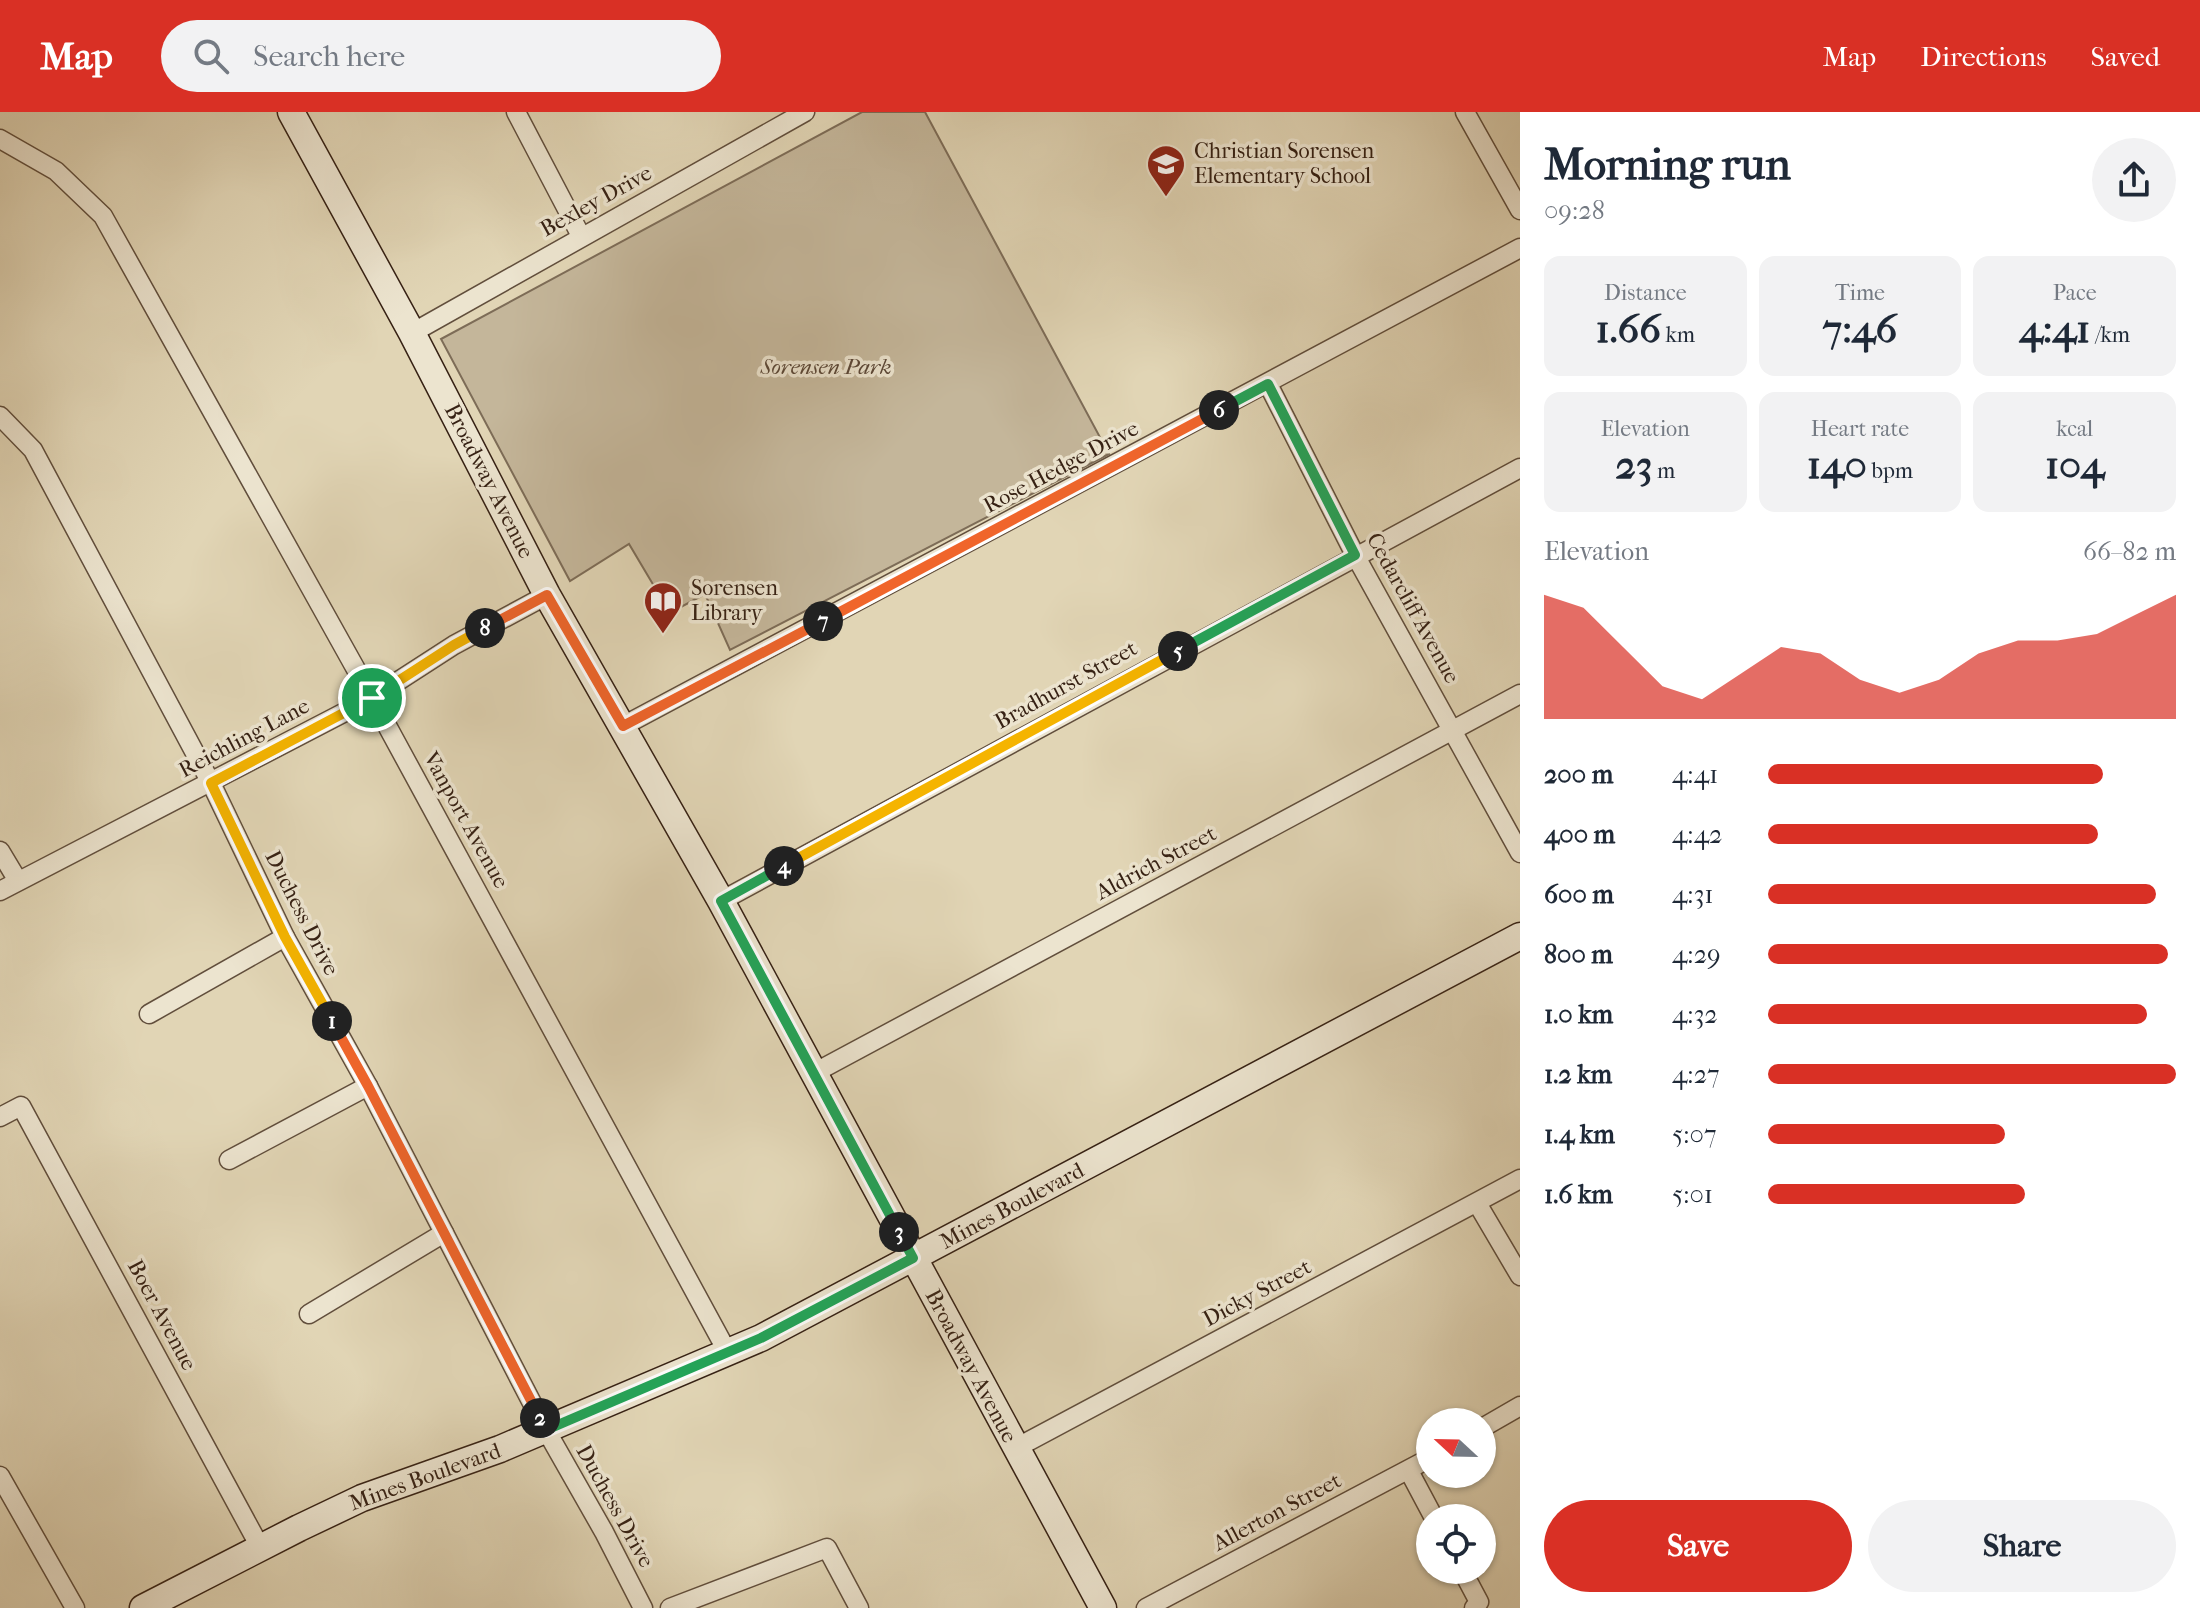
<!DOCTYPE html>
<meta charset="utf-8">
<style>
:root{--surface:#fff;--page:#f2f2f3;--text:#1f2937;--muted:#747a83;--accent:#d93025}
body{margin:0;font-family:"IM FELL French Canon",serif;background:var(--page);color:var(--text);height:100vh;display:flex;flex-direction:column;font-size:30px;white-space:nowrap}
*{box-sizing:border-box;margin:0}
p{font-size:26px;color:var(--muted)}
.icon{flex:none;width:44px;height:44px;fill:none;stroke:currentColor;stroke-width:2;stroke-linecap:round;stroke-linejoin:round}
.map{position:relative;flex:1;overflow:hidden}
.sheet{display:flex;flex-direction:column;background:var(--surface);width:680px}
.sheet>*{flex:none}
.needle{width:52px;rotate:292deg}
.fabs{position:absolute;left:1416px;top:1296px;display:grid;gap:16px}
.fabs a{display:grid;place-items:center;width:80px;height:80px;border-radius:50%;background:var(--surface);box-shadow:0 2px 6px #0004;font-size:40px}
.pin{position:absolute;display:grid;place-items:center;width:68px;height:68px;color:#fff;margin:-34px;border:4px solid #fff;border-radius:50%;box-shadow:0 2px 8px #0007}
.km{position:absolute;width:40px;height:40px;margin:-20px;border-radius:50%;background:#222;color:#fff;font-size:22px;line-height:40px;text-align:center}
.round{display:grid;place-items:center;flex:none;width:84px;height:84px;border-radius:42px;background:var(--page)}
.headline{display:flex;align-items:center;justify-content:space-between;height:136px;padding:0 24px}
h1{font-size:44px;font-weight:700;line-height:60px}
.metrics{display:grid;grid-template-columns:repeat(3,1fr);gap:12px;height:136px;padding:8px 24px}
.metrics div{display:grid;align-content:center;border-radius:16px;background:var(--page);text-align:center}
.metrics b{font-size:40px;font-weight:700}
.metrics small{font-size:22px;font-weight:400}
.metrics p{font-size:22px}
.chart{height:224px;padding:16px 24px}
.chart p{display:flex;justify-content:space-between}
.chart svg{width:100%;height:144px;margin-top:8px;fill:var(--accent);opacity:.7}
.cta{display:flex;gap:16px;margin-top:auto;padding:16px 24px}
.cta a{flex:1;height:92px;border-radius:48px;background:var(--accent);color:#fff;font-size:32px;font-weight:700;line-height:92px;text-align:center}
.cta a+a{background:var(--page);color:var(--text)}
ul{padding:0 24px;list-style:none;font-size:26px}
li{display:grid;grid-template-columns:128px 96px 1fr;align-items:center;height:60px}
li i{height:20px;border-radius:10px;background:var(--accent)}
header{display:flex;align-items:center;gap:48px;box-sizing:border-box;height:112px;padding:0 40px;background:var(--accent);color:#fff}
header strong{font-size:38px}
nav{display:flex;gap:44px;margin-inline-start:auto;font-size:28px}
.search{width:560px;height:72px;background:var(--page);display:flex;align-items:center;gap:20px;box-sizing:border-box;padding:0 28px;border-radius:44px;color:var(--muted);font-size:30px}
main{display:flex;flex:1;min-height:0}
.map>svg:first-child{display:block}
</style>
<header>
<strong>Map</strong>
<div class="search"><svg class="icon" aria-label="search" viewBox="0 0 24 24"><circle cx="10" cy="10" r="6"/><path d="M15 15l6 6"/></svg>Search here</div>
<nav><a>Map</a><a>Directions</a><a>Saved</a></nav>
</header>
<main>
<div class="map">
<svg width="1520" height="1496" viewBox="0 0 1520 1496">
<rect width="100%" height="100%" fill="#e1d5b5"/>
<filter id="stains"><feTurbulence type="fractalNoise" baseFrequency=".0025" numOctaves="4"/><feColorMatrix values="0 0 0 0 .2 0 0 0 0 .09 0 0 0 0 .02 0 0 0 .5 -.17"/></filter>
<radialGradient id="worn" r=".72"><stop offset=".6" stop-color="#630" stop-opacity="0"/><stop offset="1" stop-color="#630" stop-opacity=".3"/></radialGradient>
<path fill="#c4b69a" stroke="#7d6c57" stroke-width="2" d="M862,0H925L1109,342L730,538L705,482L670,501L629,432L570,469L441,227Z"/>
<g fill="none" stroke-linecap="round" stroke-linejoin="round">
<g stroke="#614e3c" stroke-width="21">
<g id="street">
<path d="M516,0L581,124"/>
<path d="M1465,0L1520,98"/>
<path d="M0,27L56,59L103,104L372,586L728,1241"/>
<path d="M412,221L805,0"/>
<path d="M1268,272L1355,443L1520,741"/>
<path d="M0,304L33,338L211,671L285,825L368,974L546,1318L604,1420L643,1496"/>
<path d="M623,614L1520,136"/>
<path d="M0,739L18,769"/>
<path d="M0,779L372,586L454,533L547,483"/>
<path d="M721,789L1520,356"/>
<path d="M149,902L285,825"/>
<path d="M814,961L1520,582"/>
<path d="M0,1005L21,994L260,1435"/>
<path d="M229,1048L368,974"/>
<path d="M1477,1091L1520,1164"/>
<path d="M309,1202L444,1121"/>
<path d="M1482,1316L1520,1294"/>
<path d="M1016,1336L1520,1067"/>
<path d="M1409,1359L1434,1406"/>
<path d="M0,1364L75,1496"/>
<path d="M1462,1458L1479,1490L1474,1496"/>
<path d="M670,1496L827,1436L859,1496"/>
<path d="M1146,1496L1430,1346"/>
</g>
</g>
<g stroke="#362114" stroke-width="29">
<g id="secondary">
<path d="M291,0L412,221L547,483L721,789L1103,1496"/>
<path d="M143,1496L299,1416L362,1386L500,1337L761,1226L1520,824"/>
</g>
</g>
<use href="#street" stroke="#ece4cf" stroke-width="18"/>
<use href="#secondary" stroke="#ece4cf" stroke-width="26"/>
</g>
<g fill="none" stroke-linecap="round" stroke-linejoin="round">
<g stroke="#fff" stroke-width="16">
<path id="split-1" d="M332,909L285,825L211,671L372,586"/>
</g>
<g stroke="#fff" stroke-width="16">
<path id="split-2" d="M332,909L368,974L540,1306"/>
</g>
<g stroke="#fff" stroke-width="16">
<path id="split-3" d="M540,1306L546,1318L761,1226L913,1146L899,1120"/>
</g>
<g stroke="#fff" stroke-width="16">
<path id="split-4" d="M784,754L721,789L899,1120"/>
</g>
<g stroke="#fff" stroke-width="16">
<path id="split-5" d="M784,754L1178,539"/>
</g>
<g stroke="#fff" stroke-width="16">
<path id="split-6" d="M1178,539L1355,443L1268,272L1219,298"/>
</g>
<g stroke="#fff" stroke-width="16">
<path id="split-7" d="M823,509L1219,298"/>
</g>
<g stroke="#fff" stroke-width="16">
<path id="split-8" d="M485,516L547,483L623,614L823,509"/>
</g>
<g stroke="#fff" stroke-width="16">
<path id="split-9" d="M372,586L454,533L485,516"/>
</g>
<use href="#split-1" stroke="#f5b400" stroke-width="10"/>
<use href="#split-2" stroke="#f0652b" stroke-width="10"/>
<use href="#split-3" stroke="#22a559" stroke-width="10"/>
<use href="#split-4" stroke="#22a559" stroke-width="10"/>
<use href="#split-5" stroke="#f5b400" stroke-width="10"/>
<use href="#split-6" stroke="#22a559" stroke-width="10"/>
<use href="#split-7" stroke="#f0652b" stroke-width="10"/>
<use href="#split-8" stroke="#f0652b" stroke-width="10"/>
<use href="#split-9" stroke="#f5b400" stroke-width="10"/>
</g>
<defs>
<g id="school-pin" transform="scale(2)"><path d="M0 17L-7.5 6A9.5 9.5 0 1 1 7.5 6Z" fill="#8f2418" stroke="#ece4cf"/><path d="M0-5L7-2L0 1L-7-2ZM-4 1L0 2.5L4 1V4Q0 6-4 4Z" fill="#fff"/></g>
<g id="library-pin" transform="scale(2)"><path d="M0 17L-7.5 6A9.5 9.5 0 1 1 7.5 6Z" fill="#8f2418" stroke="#ece4cf"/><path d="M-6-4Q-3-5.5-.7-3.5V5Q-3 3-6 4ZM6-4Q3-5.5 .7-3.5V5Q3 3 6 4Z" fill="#fff"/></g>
</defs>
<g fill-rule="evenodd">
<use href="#school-pin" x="1166" y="52"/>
<use href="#library-pin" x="663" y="489"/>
</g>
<g text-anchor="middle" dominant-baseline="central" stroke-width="7" stroke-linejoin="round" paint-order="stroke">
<g font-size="22" fill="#362114" stroke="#ece4cf" text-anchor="start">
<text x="1194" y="39">Christian Sorensen<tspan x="1194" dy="25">Elementary School</tspan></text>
<text x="691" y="476">Sorensen<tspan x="691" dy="25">Library</tspan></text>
</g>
<g font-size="22" fill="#362114" stroke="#ece4cf">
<text transform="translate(596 89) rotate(-29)">Bexley Drive</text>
<text transform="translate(1061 355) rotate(-28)">Rose Hedge Drive</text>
<text transform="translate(489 369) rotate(63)">Broadway Avenue</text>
<text transform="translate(1413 496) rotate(61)">Cedarcliff Avenue</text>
<text transform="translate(1066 573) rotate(-29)">Bradhurst Street</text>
<text transform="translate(244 626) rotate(-28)">Reichling Lane</text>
<text transform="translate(466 708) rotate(61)">Vanport Avenue</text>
<text transform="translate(1156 751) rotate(-28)">Aldrich Street</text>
<text transform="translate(302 801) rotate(63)">Duchess Drive</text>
<text transform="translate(1012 1094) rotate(-28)">Mines Boulevard</text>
<text transform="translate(1257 1181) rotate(-28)">Dicky Street</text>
<text transform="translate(162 1203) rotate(62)">Boer Avenue</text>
<text transform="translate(971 1254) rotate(62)">Broadway Avenue</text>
<text transform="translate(425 1365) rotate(-20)">Mines Boulevard</text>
<text transform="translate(615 1394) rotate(61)">Duchess Drive</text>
<text transform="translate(1277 1400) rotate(-28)">Allerton Street</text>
</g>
<g font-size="22" font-style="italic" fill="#5a4636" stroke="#ece4cf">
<text x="826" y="255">Sorensen Park</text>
</g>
</g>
<rect width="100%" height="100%" filter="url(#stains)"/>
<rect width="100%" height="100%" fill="url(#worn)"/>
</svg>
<div class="fabs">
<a><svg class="needle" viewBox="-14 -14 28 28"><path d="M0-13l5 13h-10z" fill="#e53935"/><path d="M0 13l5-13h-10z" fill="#747a83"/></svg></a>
<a><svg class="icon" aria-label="locate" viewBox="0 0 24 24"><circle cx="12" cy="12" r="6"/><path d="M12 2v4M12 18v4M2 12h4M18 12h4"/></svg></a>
</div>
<div class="pin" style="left:372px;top:586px;background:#1e9e55"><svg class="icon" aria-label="arrive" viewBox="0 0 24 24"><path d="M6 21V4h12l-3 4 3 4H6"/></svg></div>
<b class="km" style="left:332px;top:909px">1</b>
<b class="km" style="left:540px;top:1306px">2</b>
<b class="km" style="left:899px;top:1120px">3</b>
<b class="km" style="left:784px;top:754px">4</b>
<b class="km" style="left:1178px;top:539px">5</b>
<b class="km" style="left:1219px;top:298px">6</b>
<b class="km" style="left:823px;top:509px">7</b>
<b class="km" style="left:485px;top:516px">8</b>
</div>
<section class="sheet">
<div class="headline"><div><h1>Morning run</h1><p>09:28</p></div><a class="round"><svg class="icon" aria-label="share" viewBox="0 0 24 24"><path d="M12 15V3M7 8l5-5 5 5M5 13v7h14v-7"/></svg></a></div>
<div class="metrics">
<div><p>Distance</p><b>1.66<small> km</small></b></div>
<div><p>Time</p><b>7:46</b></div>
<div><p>Pace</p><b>4:41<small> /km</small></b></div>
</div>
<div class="metrics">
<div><p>Elevation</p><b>23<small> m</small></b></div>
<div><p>Heart rate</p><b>140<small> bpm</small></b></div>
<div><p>kcal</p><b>104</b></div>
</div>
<div class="chart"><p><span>Elevation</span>66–82 m</p>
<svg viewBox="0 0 160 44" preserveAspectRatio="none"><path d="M0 44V6L10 10L20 22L30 34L40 38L50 30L60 22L70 24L80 32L90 36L100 32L110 24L120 20L130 20L140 18L150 12L160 6V44z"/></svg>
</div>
<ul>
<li><b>200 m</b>4:41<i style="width:82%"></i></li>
<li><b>400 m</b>4:42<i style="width:81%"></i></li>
<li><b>600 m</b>4:31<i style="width:95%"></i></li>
<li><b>800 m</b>4:29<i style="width:98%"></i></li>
<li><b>1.0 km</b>4:32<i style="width:93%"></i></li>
<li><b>1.2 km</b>4:27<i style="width:100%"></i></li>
<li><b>1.4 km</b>5:07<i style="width:58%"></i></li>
<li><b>1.6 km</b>5:01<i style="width:63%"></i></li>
</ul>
<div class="cta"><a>Save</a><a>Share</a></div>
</section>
</main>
